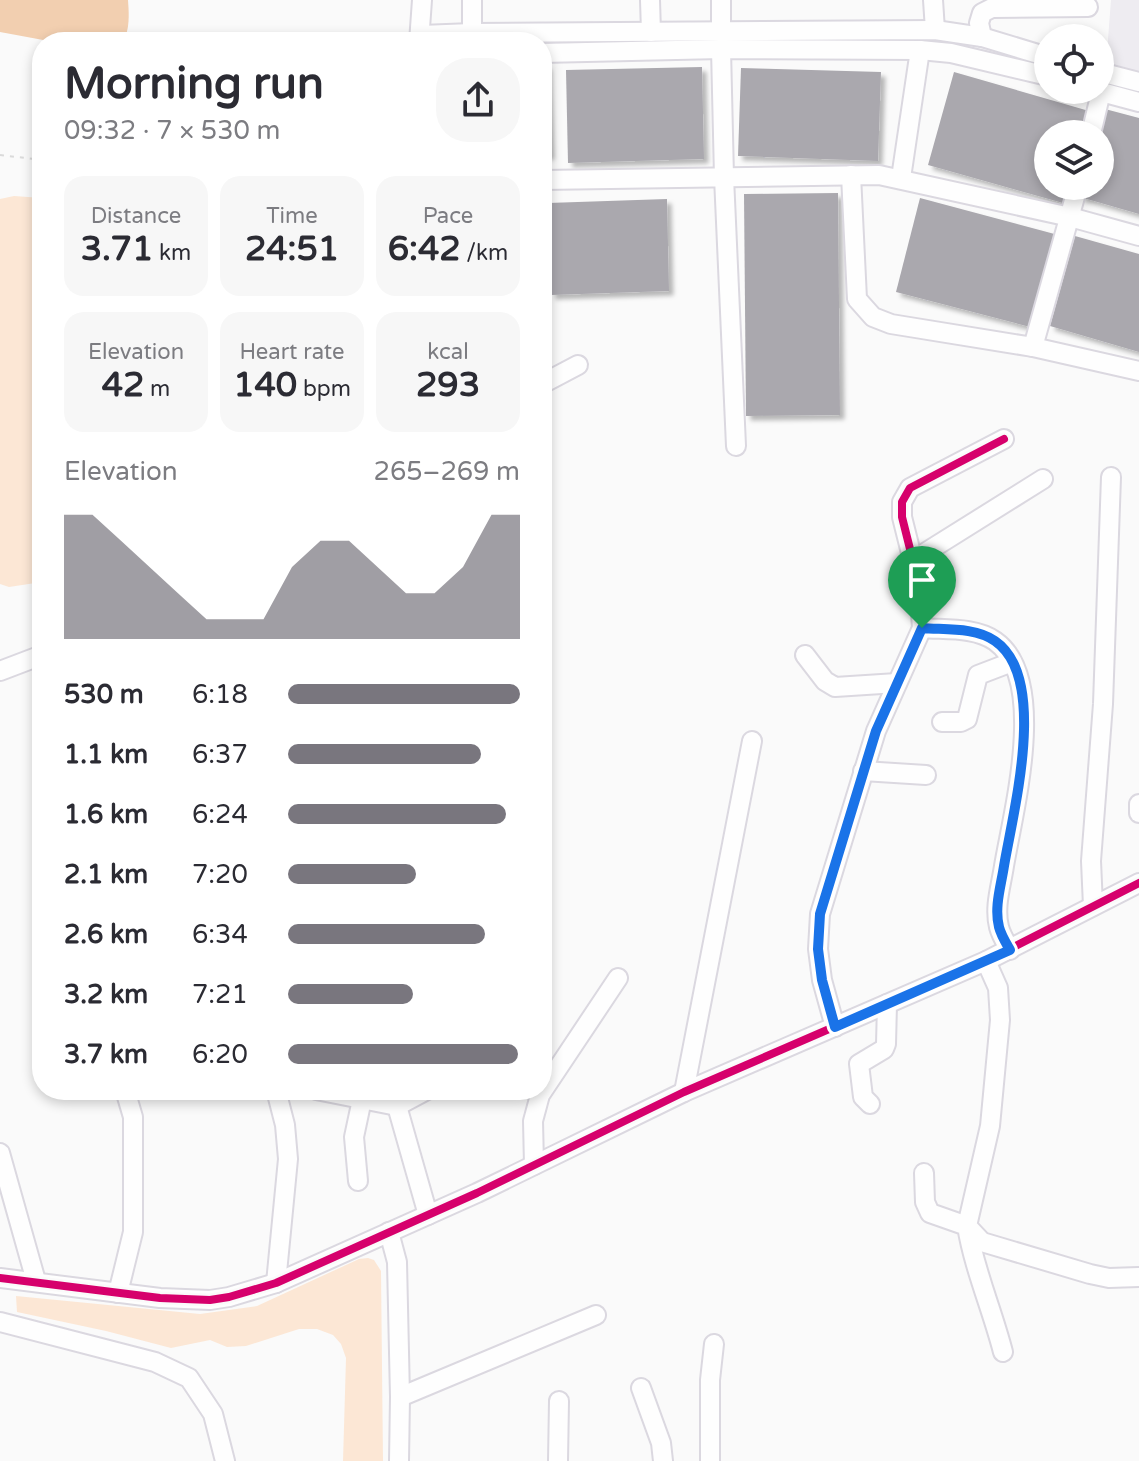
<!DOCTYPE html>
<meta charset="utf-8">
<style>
:root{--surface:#fff;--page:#f7f7f7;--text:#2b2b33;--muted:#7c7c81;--accent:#79767e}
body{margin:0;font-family:"Varela Round",sans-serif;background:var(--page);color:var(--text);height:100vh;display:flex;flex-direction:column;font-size:30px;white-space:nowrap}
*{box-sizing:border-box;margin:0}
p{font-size:26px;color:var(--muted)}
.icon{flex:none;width:44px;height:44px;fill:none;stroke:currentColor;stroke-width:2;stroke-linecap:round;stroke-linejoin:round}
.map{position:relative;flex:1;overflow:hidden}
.side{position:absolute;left:32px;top:32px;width:520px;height:1068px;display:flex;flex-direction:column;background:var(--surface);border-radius:32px;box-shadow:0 4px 12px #0003}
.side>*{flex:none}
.fabs{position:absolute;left:1034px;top:24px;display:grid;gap:16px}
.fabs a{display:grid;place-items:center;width:80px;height:80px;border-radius:50%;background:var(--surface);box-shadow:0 4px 12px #0003;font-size:40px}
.pin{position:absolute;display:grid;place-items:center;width:68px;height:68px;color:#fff;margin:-82px -34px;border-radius:50% 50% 50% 0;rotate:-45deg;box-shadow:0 0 8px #0007}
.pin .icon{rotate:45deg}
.round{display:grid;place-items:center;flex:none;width:84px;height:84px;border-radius:32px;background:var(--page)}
.summary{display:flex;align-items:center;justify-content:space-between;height:136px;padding:0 32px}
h1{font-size:44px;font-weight:700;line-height:60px}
.stats{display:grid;grid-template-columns:repeat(3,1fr);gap:12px;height:136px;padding:8px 32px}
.stats div{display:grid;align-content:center;border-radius:20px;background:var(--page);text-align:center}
.stats b{font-size:34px;font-weight:700}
.stats small{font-size:22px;font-weight:400}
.stats p{font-size:22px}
.chart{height:224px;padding:16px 32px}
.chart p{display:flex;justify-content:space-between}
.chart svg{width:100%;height:144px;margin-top:8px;fill:var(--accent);opacity:.7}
ul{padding:0 32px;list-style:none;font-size:26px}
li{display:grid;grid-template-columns:128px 96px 1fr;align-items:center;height:60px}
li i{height:20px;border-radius:10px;background:var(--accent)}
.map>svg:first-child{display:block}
</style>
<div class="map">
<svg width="1139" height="1461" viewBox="0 0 1139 1461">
<defs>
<filter id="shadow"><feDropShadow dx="4.5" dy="4.5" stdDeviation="2" flood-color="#0004"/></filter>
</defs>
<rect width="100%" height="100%" fill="#fafafa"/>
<path fill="#eeecf1" d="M1111,0H1139V73L1106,65Z"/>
<g fill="#fce7d5">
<path d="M14,196L42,198V582L9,587L0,584V199Z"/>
<path d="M368,1258L374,1260L381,1271L383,1461H343L346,1358L341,1344L333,1335L317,1329H299L246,1346L227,1347L210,1340L171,1348L106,1331L17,1312L16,1296L200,1314L257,1306L359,1259Z"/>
</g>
<path fill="#f2cfb0" d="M0,0H128C129,14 130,29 123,42H54L0,32Z"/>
<g fill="#aaa8ae" filter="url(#shadow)">
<path d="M547,65L550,155L542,156V66Z"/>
<path d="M702,67L704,159L568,163L566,70Z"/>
<path d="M741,68L881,72L878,161L738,156Z"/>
<path d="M954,72L1089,111L1082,134H1048V186H1068L1063,203L928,165Z"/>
<path d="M1105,109L1139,118V214L1080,197L1084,186H1100V134Z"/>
<path d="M838,193L840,415L746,416L744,194Z"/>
<path d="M920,198L1062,236L1038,329L896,292Z"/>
<path d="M667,199L669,291L551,295L548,203Z"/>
<path d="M1075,236L1139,254V352L1050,326Z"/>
</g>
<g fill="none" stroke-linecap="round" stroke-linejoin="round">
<g stroke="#dbd8e0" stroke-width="22">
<g id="minor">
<path d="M650,0L651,32"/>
<path d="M721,0V31"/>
<path d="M933,0L935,30"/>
<path d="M472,33V0"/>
<path d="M421,35L472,33L935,30L982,37L1048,57"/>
<path d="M982,37L979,23L982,13L992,8L1088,7"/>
<path d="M419,42L422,0"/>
<path d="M721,49L724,177L736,446"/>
<path d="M542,53L721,49L920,50L951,53L1048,76"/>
<path d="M1100,72L1139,82"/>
<path d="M1094,90L1139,102"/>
<path d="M1091,134L1101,92"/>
<path d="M851,175L857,299L873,317L891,324L1033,347L1139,371"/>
<path d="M901,178L920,50"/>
<path d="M542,180L879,175L1070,217L1139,236"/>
<path d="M1033,347L1078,186"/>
<path d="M542,384L578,365"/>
<path d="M912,561L1043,479"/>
<path d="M922,628C945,630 975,627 995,641C1049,679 1013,812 1004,866C1001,886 994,907 999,927C1001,935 1006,943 1010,950"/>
<path d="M805,655L825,681L835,687L897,683"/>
<path d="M0,671L42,655"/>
<path d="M942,722H961L967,719L978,675L1012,662"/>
<path d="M863,771L926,775"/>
<path d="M1139,804V813"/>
<path d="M1093,906L1091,861L1103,704L1111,477"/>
<path d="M986,961L998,988L1000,1020L990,1126L967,1226L982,1242L1090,1274L1109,1278L1139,1277"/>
<path d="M835,1027L822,980L818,949L820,914L876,731L922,628L919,585L902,517V502L910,488L1004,439"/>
<path d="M316,1090L397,1106L427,1090"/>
<path d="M684,1092L752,741"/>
<path d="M870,1104L863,1097L859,1064L884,1049L886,1044L887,1004"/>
<path d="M397,1106L428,1215"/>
<path d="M0,1153L36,1281"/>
<path d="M534,1165L533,1121L540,1095L618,978"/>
<path d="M924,1173L925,1202L930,1213L967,1226C974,1269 992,1309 1003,1352"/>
<path d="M358,1181L354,1137L364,1090"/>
<path d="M389,1232L397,1262L400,1397L399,1461"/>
<path d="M0,1278L160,1298L210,1300L229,1297L276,1283L477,1193L684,1092L986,961L1139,883"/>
<path d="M276,1283L288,1159L285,1125L276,1090"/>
<path d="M118,1293L133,1232V1117L125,1090"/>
<path d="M0,1322L155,1362L189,1378L213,1414L225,1461"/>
<path d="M641,1388L661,1443L663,1461"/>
<path d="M400,1397L596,1315"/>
<path d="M558,1461L559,1401"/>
<path d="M710,1461V1380L714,1344"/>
</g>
</g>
<path stroke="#dadada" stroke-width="2" stroke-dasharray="4 6" stroke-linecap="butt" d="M0,155L42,160"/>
<use href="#minor" stroke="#fefefe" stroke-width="18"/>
<g stroke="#fafafa" stroke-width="13">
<g id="cycleway">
<path d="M835,1027L822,980L818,949L820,914L876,731L922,628L919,585L902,517V502L910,488L1004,439"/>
<path d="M0,1278L160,1298L210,1300L229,1297L276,1283L477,1193L684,1092L986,961L1139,883"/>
</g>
</g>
<use href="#cycleway" stroke="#d6006c" stroke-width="8"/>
</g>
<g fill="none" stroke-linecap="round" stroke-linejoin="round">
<g stroke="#fff" stroke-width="16">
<path id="route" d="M922,628C945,630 975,627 995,641C1049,678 1013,812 1004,866C1001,886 994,907 999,927C1001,935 1006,943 1010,950L835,1027L822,980L818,949L820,914L876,731Z"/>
</g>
<use href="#route" stroke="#1a73e8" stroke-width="10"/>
</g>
</svg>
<div class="fabs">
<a><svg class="icon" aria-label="locate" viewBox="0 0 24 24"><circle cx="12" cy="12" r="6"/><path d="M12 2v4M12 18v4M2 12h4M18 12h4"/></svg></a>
<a><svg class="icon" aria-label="layers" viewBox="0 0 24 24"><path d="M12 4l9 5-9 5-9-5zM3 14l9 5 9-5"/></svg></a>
</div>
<div class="pin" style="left:922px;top:628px;background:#1e9e55"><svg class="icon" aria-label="arrive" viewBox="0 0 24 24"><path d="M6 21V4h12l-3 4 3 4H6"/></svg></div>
<section class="side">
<div class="summary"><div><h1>Morning run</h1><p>09:32 · 7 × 530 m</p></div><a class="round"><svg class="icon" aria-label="share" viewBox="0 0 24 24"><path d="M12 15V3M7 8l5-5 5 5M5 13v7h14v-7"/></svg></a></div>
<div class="stats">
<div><p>Distance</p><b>3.71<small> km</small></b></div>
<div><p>Time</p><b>24:51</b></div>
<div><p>Pace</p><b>6:42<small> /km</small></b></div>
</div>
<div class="stats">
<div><p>Elevation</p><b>42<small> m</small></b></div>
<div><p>Heart rate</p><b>140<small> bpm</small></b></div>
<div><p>kcal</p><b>293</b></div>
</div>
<div class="chart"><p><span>Elevation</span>265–269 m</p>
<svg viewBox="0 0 160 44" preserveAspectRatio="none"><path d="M0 44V6L10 6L20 14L30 22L40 30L50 38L60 38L70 38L80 22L90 14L100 14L110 22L120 30L130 30L140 22L150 6L160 6V44z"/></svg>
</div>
<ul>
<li><b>530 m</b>6:18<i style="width:100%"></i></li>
<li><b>1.1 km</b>6:37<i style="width:83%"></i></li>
<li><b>1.6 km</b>6:24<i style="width:94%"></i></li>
<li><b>2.1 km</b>7:20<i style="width:55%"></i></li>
<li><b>2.6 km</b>6:34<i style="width:85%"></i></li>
<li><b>3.2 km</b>7:21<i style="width:54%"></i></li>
<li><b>3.7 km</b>6:20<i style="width:99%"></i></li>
</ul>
</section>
</div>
